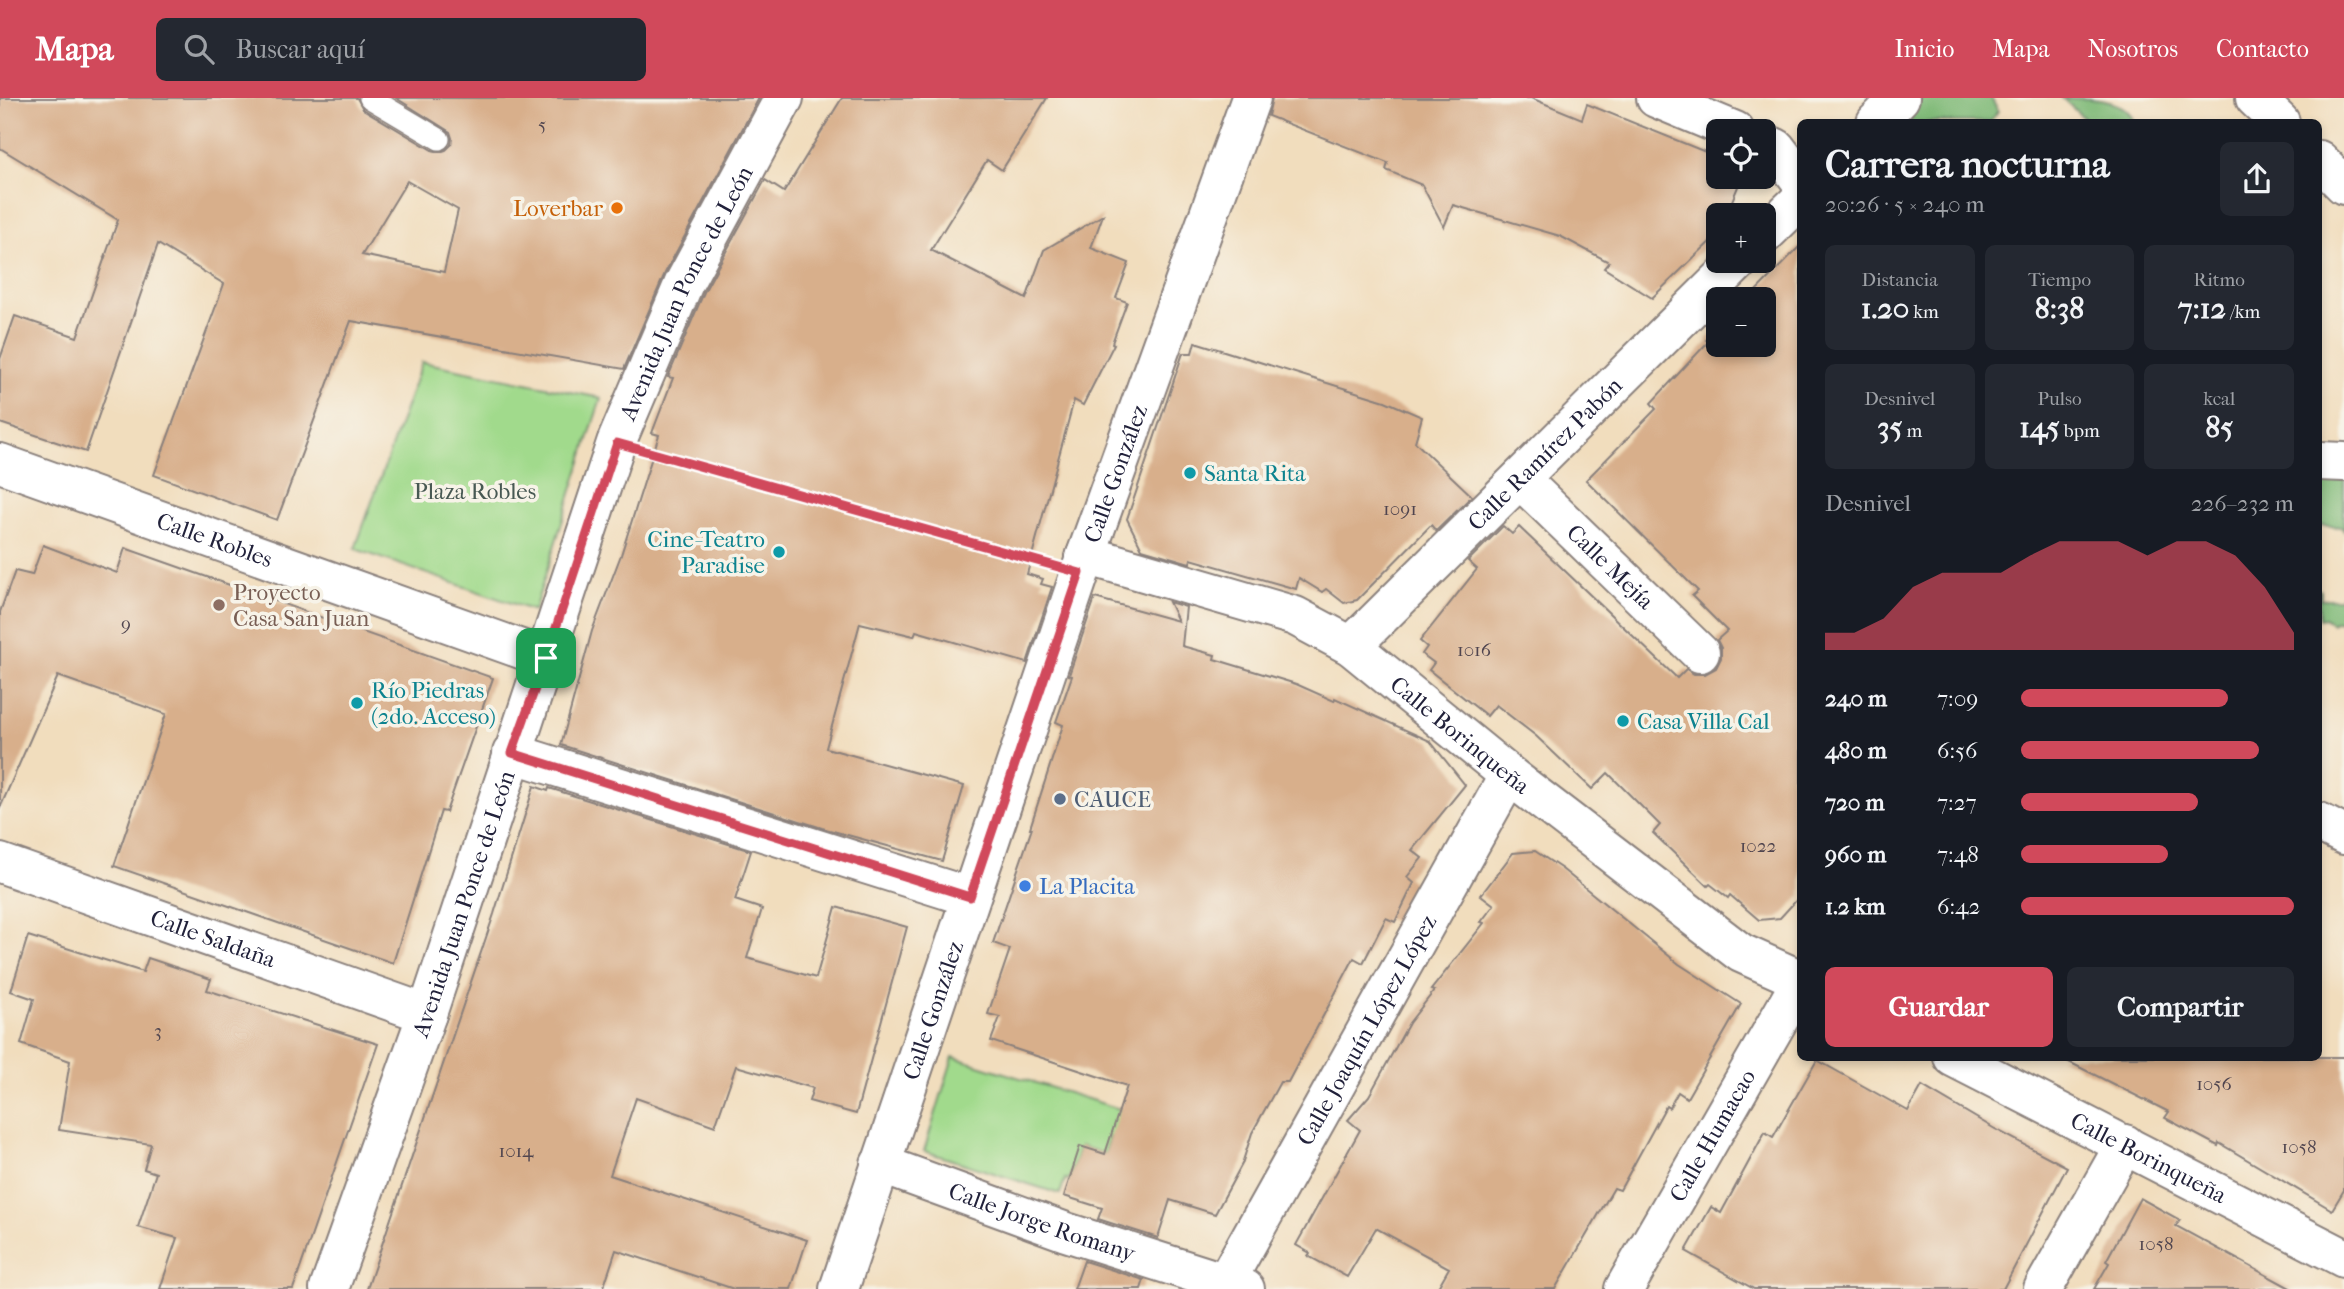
<!DOCTYPE html>
<html lang="es">
<meta charset="utf-8">
<style>
:root{--surface:#171b24;--page:#242831;--text:#f1f3f6;--muted:#9ea1a6;--accent:#d1495b}
body{margin:0;font-family:"IM FELL French Canon",serif;background:var(--page);color:var(--text);height:100vh;display:flex;flex-direction:column;font-size:26px;white-space:nowrap}
*{box-sizing:border-box;margin:0}
p{font-size:23px;color:var(--muted)}
.icon{flex:none;width:38px;height:38px;fill:none;stroke:currentColor;stroke-width:2;stroke-linecap:round;stroke-linejoin:round}
.map{position:relative;flex:1;overflow:hidden}
.details{position:absolute;left:1797px;top:21px;width:525px;height:942px;display:flex;flex-direction:column;background:var(--surface);border-radius:10px;box-shadow:0 4px 10px #0003}
.details>*{flex:none}
.fabs{position:absolute;left:1706px;top:21px;display:grid;gap:14px}
.fabs a{display:grid;place-items:center;width:70px;height:70px;border-radius:10px;background:var(--surface);box-shadow:0 4px 10px #0003;font-size:35px}
.pin{position:absolute;display:grid;place-items:center;width:60px;height:60px;color:#fff;margin:-30px;border-radius:14px;box-shadow:0 4px 10px #0006}
.round{display:grid;place-items:center;flex:none;width:74px;height:74px;border-radius:10px;background:var(--page)}
.head{display:flex;align-items:center;justify-content:space-between;height:119px;padding:0 28px}
h1{font-size:38px;font-weight:700;line-height:52px}
.metrics{display:grid;grid-template-columns:repeat(3,1fr);gap:10px;height:119px;padding:7px 28px}
.metrics div{display:grid;align-content:center;border-radius:10px;background:var(--page);text-align:center}
.metrics b{font-size:30px;font-weight:700}
.metrics small{font-size:19px;font-weight:400}
.metrics p{font-size:19px}
.chart{height:196px;padding:14px 28px}
.chart p{display:flex;justify-content:space-between}
.chart svg{width:100%;height:126px;margin-top:7px;fill:var(--accent);opacity:.7}
.button{display:flex;gap:14px;margin-top:auto;padding:14px 28px}
.button a{flex:1;height:80px;border-radius:10px;background:var(--accent);color:#fff;font-size:28px;font-weight:700;line-height:80px;text-align:center}
.button a+a{background:var(--page);color:var(--text)}
ul{padding:0 28px;list-style:none;font-size:23px}
li{display:grid;grid-template-columns:112px 84px 1fr;align-items:center;height:52px}
li i{height:18px;border-radius:9px;background:var(--accent)}
header{display:flex;align-items:center;gap:42px;box-sizing:border-box;height:98px;padding:0 35px;background:var(--accent);color:#fff}
header strong{font-size:33px}
nav{display:flex;gap:38px;margin-inline-start:auto;font-size:24px}
.search{width:490px;height:63px;background:var(--page);display:flex;align-items:center;gap:18px;box-sizing:border-box;padding:0 24px;border-radius:10px;color:var(--muted);font-size:26px}
.map>svg:first-child{display:block}
</style>
<header>
<strong>Mapa</strong>
<div class="search"><svg class="icon" aria-label="search" viewBox="0 0 24 24"><circle cx="10" cy="10" r="6"/><path d="M15 15l6 6"/></svg>Buscar aquí</div>
<nav><a>Inicio</a><a>Mapa</a><a>Nosotros</a><a>Contacto</a></nav>
</header>
<div class="map">
<svg width="2344" height="1191" viewBox="0 0 2344 1191">
<rect width="100%" height="100%" fill="#f7f3e8"/>
<filter id="ink" filterUnits="userSpaceOnUse"><feTurbulence type="fractalNoise" baseFrequency=".0143" numOctaves="2"/><feDisplacementMap in="SourceGraphic" scale="14" xChannelSelector="R" yChannelSelector="G"/><feConvolveMatrix kernelMatrix="1 2 1 2 8 2 1 2 1" color-interpolation-filters="sRGB"/></filter>
<filter id="wash" filterUnits="userSpaceOnUse"><feTurbulence type="fractalNoise" baseFrequency=".00686" numOctaves="4" result="noise"/><feDisplacementMap in="SourceGraphic" scale="28" xChannelSelector="R" yChannelSelector="G"/><feGaussianBlur stdDeviation="1.57" result="paint"/><feColorMatrix in="noise" values="0 0 0 0 0 0 0 0 0 0 0 0 0 0 0 0 0 1.4 0 .05"/><feComposite in="paint" operator="in"/></filter>
<g filter="url(#wash)">
<rect width="100%" height="100%" fill="#f1ddbd"/>
<g fill="#a1da8c" stroke="#627e64" stroke-width="2">
<path d="M422,264L601,300L534,513L355,451Z"/>
<path d="M953,959L1139,1017L1130,1046L1110,1039L1105,1056L1080,1048L1069,1082L1065,1081L1060,1096L924,1053Z"/>
</g>
<g fill="#80ba78" stroke="#516e5a" stroke-width="2">
<path d="M1921,0H1991L1998,13L1990,24H1897Z"/>
<path d="M2062,0C2086,0 2130,0 2133,24H2088Z"/>
<path d="M2319,371H2344V433L2341,429L2319,427Z"/>
<path d="M2319,491L2321,492V501H2341L2344,493V524L2337,523L2331,526L2325,520L2319,521Z"/>
</g>
<g id="blocks">
<g fill="#d8af8b" fill-rule="evenodd">
<path d="M0,0H357L363,11L432,52L440,54L446,52L451,47L452,40L450,34L396,0H759L665,175L624,271L351,223L277,422L154,377L224,186L158,146L86,354L0,325V261L15,218L77,239L118,122L0,50ZM407,83L458,112L444,174L362,157Z"/>
<path d="M842,0H1047L1002,72L987,62L931,152L1026,201L1044,152L1103,117L1091,150L1129,165L1116,200L1127,204L1112,245L1114,246L1083,307L1074,302L1027,476L1043,481L1041,486L1052,489L1027,565L916,533L914,538L860,525L826,650L964,688L942,763L822,730L561,647L592,533L621,457L659,337L652,335L673,280L668,279L704,194L765,82L784,94Z"/>
<path d="M1272,0H1531L1582,21L1587,6L1718,59V79H1742L1727,115L1718,117V136L1652,200L1604,170L1609,164L1560,138L1453,107L1444,129L1422,87L1386,72L1388,65L1268,18Z"/>
<path d="M1801,147V797L1780,820L1759,822L1730,797L1728,800L1710,786L1708,788L1653,735L1660,727L1608,675L1592,691L1536,638L1496,607L1487,618L1429,572L1434,565L1422,556L1427,549L1420,543L1477,471L1468,463L1503,428L1512,436L1519,429L1677,580L1686,571L1694,576H1705L1716,570L1721,560V550L1717,542L1727,533L1692,498L1698,493L1586,382L1656,311L1651,305L1708,244L1706,242L1718,230V247H1764V201H1748Z"/>
<path d="M1195,244L1385,303L1422,319L1415,344L1472,398L1436,433L1431,427L1357,502L1344,505L1326,491L1322,494L1299,480L1296,491L1191,461L1190,465L1142,451L1127,421L1183,255H1192Z"/>
<path d="M43,447L117,475L125,450L493,580L446,714L441,713L393,865L114,768L166,616L58,578L0,710V514L15,473L32,477Z"/>
<path d="M1095,500L1178,523L1169,504L1186,509L1182,548L1215,557L1214,561L1296,586L1334,603L1335,600L1430,643L1465,687L1412,752L1422,760L1407,779L1414,785L1395,824L1386,820L1363,865L1354,860L1288,984H1280L1252,1035L1242,1066L1215,1116L1170,1102L1158,1140L1098,1121L1102,1110L1064,1098L1080,1048L1105,1056L1127,988L991,943L1000,919L988,916L1010,851L993,845L1032,730H1030L1063,627L1056,624L1072,578L1069,577Z"/>
<path d="M534,688L548,693L549,690L751,753L735,802L762,811L747,860L816,880L836,809L907,829L856,1016L809,1003L813,990L736,968L715,1028L636,1000L610,1077L807,1142L791,1191H734L616,1152L603,1191H367L494,816Z"/>
<path d="M1535,753L1562,771L1679,866L1741,906L1687,1000L1678,994L1669,1010L1666,1008L1620,1092L1614,1090L1555,1191H1437L1449,1170L1376,1130L1347,1179L1308,1158L1310,1155L1296,1147L1360,1032L1348,1022L1369,998L1409,925L1434,893L1431,892L1484,825L1481,824L1494,807L1481,797L1513,755Z"/>
<path d="M28,838L143,874L148,860L211,881L207,892L378,946L293,1191H160L177,1140L138,1129L156,1075L144,1071L151,1046L59,1032L70,963L21,946L34,901L11,893Z"/>
<path d="M2059,959H2344V1092L2332,1112L2219,1045L2218,1048L2165,1020L2169,1014Z"/>
<path d="M1817,962L1908,1013L1922,988L1995,1031L2067,1069L2003,1191H1754L1686,1153L1711,1109L1721,1115L1765,1034L1773,1039Z"/>
<path d="M2140,1100L2180,1122L2176,1128L2292,1191H2094L2109,1165L2106,1163Z"/>
<path d="M1084,1163L1144,1182L1141,1191H1074Z"/>
</g>
</g>
</g>
<g filter="url(#ink)">
<use href="#blocks" fill-opacity="0" stroke="#8a807c" stroke-width="2"/>
<g fill="none" stroke-linecap="round" stroke-linejoin="round">
<g stroke="#8a807c" stroke-width="24">
<path id="lane" d="M370,0L439,41"/>
</g>
<g stroke="#8a807c" stroke-width="42">
<g id="street">
<path d="M1656,0L1735,33"/>
<path d="M2255,0L2280,24"/>
<path d="M1876,24L1900,0"/>
<path d="M1764,45L1776,50L1801,83"/>
<path d="M2319,62L2344,87"/>
<path d="M1764,137L1801,101"/>
<path d="M2319,363L2344,364"/>
<path id="s1" d="M0,365L546,560"/>
<path id="s2" d="M1520,381L1700,555"/>
<path id="s3" d="M1086,457L1295,518L1351,548L1509,677L1741,855L1801,882"/>
<path id="s4" d="M1351,548L1739,163"/>
<path d="M512,655L970,799"/>
<path d="M2319,724L2344,737"/>
<path id="s5" d="M0,765L427,916"/>
<path id="s6" d="M1953,959L2344,1160"/>
<path id="s7" d="M880,1066L1066,1134L1245,1191"/>
<path id="s8" d="M1225,1185L1509,677"/>
<path id="s9" d="M839,1191L1086,457L1251,0"/>
<path id="s10" d="M1624,1191L1801,883"/>
<path d="M2043,1191L2125,1046"/>
</g>
</g>
<g stroke="#8a807c" stroke-width="42">
<g id="secondary">
<path id="s11" d="M329,1191L427,916L616,345L684,185L784,0"/>
</g>
</g>
<path stroke="#8a807c" stroke-width="4.5" stroke-dasharray="5 5" stroke-linecap="butt" d="M656,357L1039,464"/>
<use href="#lane" stroke="#fff" stroke-width="21"/>
<use href="#street" stroke="#fff" stroke-width="38"/>
<use href="#secondary" stroke="#fff" stroke-width="38"/>
</g>
</g>
<g fill="none" stroke-linecap="round" stroke-linejoin="round" filter="url(#ink)">
<g stroke="#fff" stroke-width="14">
<path id="route" d="M617,345L1080,475L970,799L512,655L546,560Z"/>
</g>
<use href="#route" stroke="#d1495b" stroke-width="9"/>
</g>
<circle fill="#e8710a" stroke="#f7f3e8" stroke-width="2.5" cx="617" cy="110" r="7"/>
<g fill="#0f9aa8" stroke="#f7f3e8" stroke-width="2.5">
<circle cx="1190" cy="375" r="7"/>
<circle cx="779" cy="454" r="7"/>
<circle cx="357" cy="605" r="7"/>
<circle cx="1623" cy="623" r="7"/>
</g>
<circle fill="#8d6e63" stroke="#f7f3e8" stroke-width="2.5" cx="219" cy="507" r="7"/>
<circle fill="#5c6f8a" stroke="#f7f3e8" stroke-width="2.5" cx="1060" cy="701" r="7"/>
<circle fill="#3f7fe0" stroke="#f7f3e8" stroke-width="2.5" cx="1025" cy="788" r="7"/>
<g text-anchor="middle" dominant-baseline="central" stroke-width="7" stroke-linejoin="round" paint-order="stroke">
<g font-size="19" fill="#50454f">
<text x="542" y="27">5</text>
<text x="1400" y="411">1091</text>
<text x="126" y="526">9</text>
<text x="1474" y="552">1016</text>
<text x="1758" y="748">1022</text>
<text x="158" y="933">3</text>
<text x="2214" y="986">1056</text>
<text x="2299" y="1049">1058</text>
<text x="516" y="1053">1014</text>
<text x="2156" y="1146">1058</text>
</g>
<g font-size="23" fill="#c56008" stroke="#f7f3e8" text-anchor="end">
<text x="603" y="110">Loverbar</text>
</g>
<g font-size="23" fill="#22223b" stroke="#f7f3e8">
<text stroke="none"><textPath href="#s11" startOffset="1059">Avenida Juan Ponce de León</textPath></text>
<text stroke="none"><textPath href="#s4" startOffset="273">Calle Ramírez Pabón</textPath></text>
<text stroke="none"><textPath href="#s9" startOffset="861">Calle González</textPath></text>
<text stroke="none"><textPath href="#s1" startOffset="228">Calle Robles</textPath></text>
<text stroke="none"><textPath href="#s2" startOffset="126">Calle Mejía</textPath></text>
<text stroke="none"><textPath href="#s3" startOffset="422">Calle Borinqueña</textPath></text>
<text stroke="none"><textPath href="#s11" startOffset="408">Avenida Juan Ponce de León</textPath></text>
<text stroke="none"><textPath href="#s5" startOffset="226">Calle Saldaña</textPath></text>
<text stroke="none"><textPath href="#s9" startOffset="294">Calle González</textPath></text>
<text stroke="none"><textPath href="#s8" startOffset="290">Calle Joaquín López López</textPath></text>
<text stroke="none"><textPath href="#s10" startOffset="177">Calle Humacao</textPath></text>
<text stroke="none"><textPath href="#s6" startOffset="220">Calle Borinqueña</textPath></text>
<text stroke="none"><textPath href="#s7" startOffset="172">Calle Jorge Romany</textPath></text>
</g>
<g font-size="23" fill="#0d838f" stroke="#f7f3e8" text-anchor="start">
<text x="1204" y="375">Santa Rita</text>
<text x="765" y="441" text-anchor="end">Cine-Teatro<tspan x="765" dy="26">Paradise</tspan></text>
<text x="371" y="592">Río Piedras<tspan x="371" dy="26">(2do. Acceso)</tspan></text>
<text x="1637" y="623">Casa Villa Cal</text>
</g>
<g font-size="23" fill="#485953" stroke="#f7f3e8">
<text x="475" y="393">Plaza Robles</text>
</g>
<g font-size="23" fill="#785e54" stroke="#f7f3e8" text-anchor="start">
<text x="233" y="494">Proyecto<tspan x="233" dy="26">Casa San Juan</tspan></text>
</g>
<g font-size="23" fill="#4e5e75" stroke="#f7f3e8" text-anchor="start">
<text x="1074" y="701">CAUCE</text>
</g>
<g font-size="23" fill="#366cbe" stroke="#f7f3e8" text-anchor="start">
<text x="1039" y="788">La Placita</text>
</g>
</g>
</svg>
<div class="fabs">
<a><svg class="icon" aria-label="locate" viewBox="0 0 24 24"><circle cx="12" cy="12" r="6"/><path d="M12 2v4M12 18v4M2 12h4M18 12h4"/></svg></a>
<a>+</a>
<a>−</a>
</div>
<div class="pin" style="left:546px;top:560px;background:#1e9e55"><svg class="icon" aria-label="arrive" viewBox="0 0 24 24"><path d="M6 21V4h12l-3 4 3 4H6"/></svg></div>
<section class="details">
<div class="head"><div><h1>Carrera nocturna</h1><p>20:26 · 5 × 240 m</p></div><a class="round"><svg class="icon" aria-label="share" viewBox="0 0 24 24"><path d="M12 15V3M7 8l5-5 5 5M5 13v7h14v-7"/></svg></a></div>
<div class="metrics">
<div><p>Distancia</p><b>1.20<small> km</small></b></div>
<div><p>Tiempo</p><b>8:38</b></div>
<div><p>Ritmo</p><b>7:12<small> /km</small></b></div>
</div>
<div class="metrics">
<div><p>Desnivel</p><b>35<small> m</small></b></div>
<div><p>Pulso</p><b>145<small> bpm</small></b></div>
<div><p>kcal</p><b>85</b></div>
</div>
<div class="chart"><p><span>Desnivel</span>226–232 m</p>
<svg viewBox="0 0 160 44" preserveAspectRatio="none"><path d="M0 44V38L10 38L20 33L30 22L40 17L50 17L60 17L70 11L80 6L90 6L100 6L110 11L120 6L130 6L140 11L150 22L160 38V44z"/></svg>
</div>
<ul>
<li><b>240 m</b>7:09<i style="width:76%"></i></li>
<li><b>480 m</b>6:56<i style="width:87%"></i></li>
<li><b>720 m</b>7:27<i style="width:65%"></i></li>
<li><b>960 m</b>7:48<i style="width:54%"></i></li>
<li><b>1.2 km</b>6:42<i style="width:100%"></i></li>
</ul>
<div class="button"><a>Guardar</a><a>Compartir</a></div>
</section>
</div>
